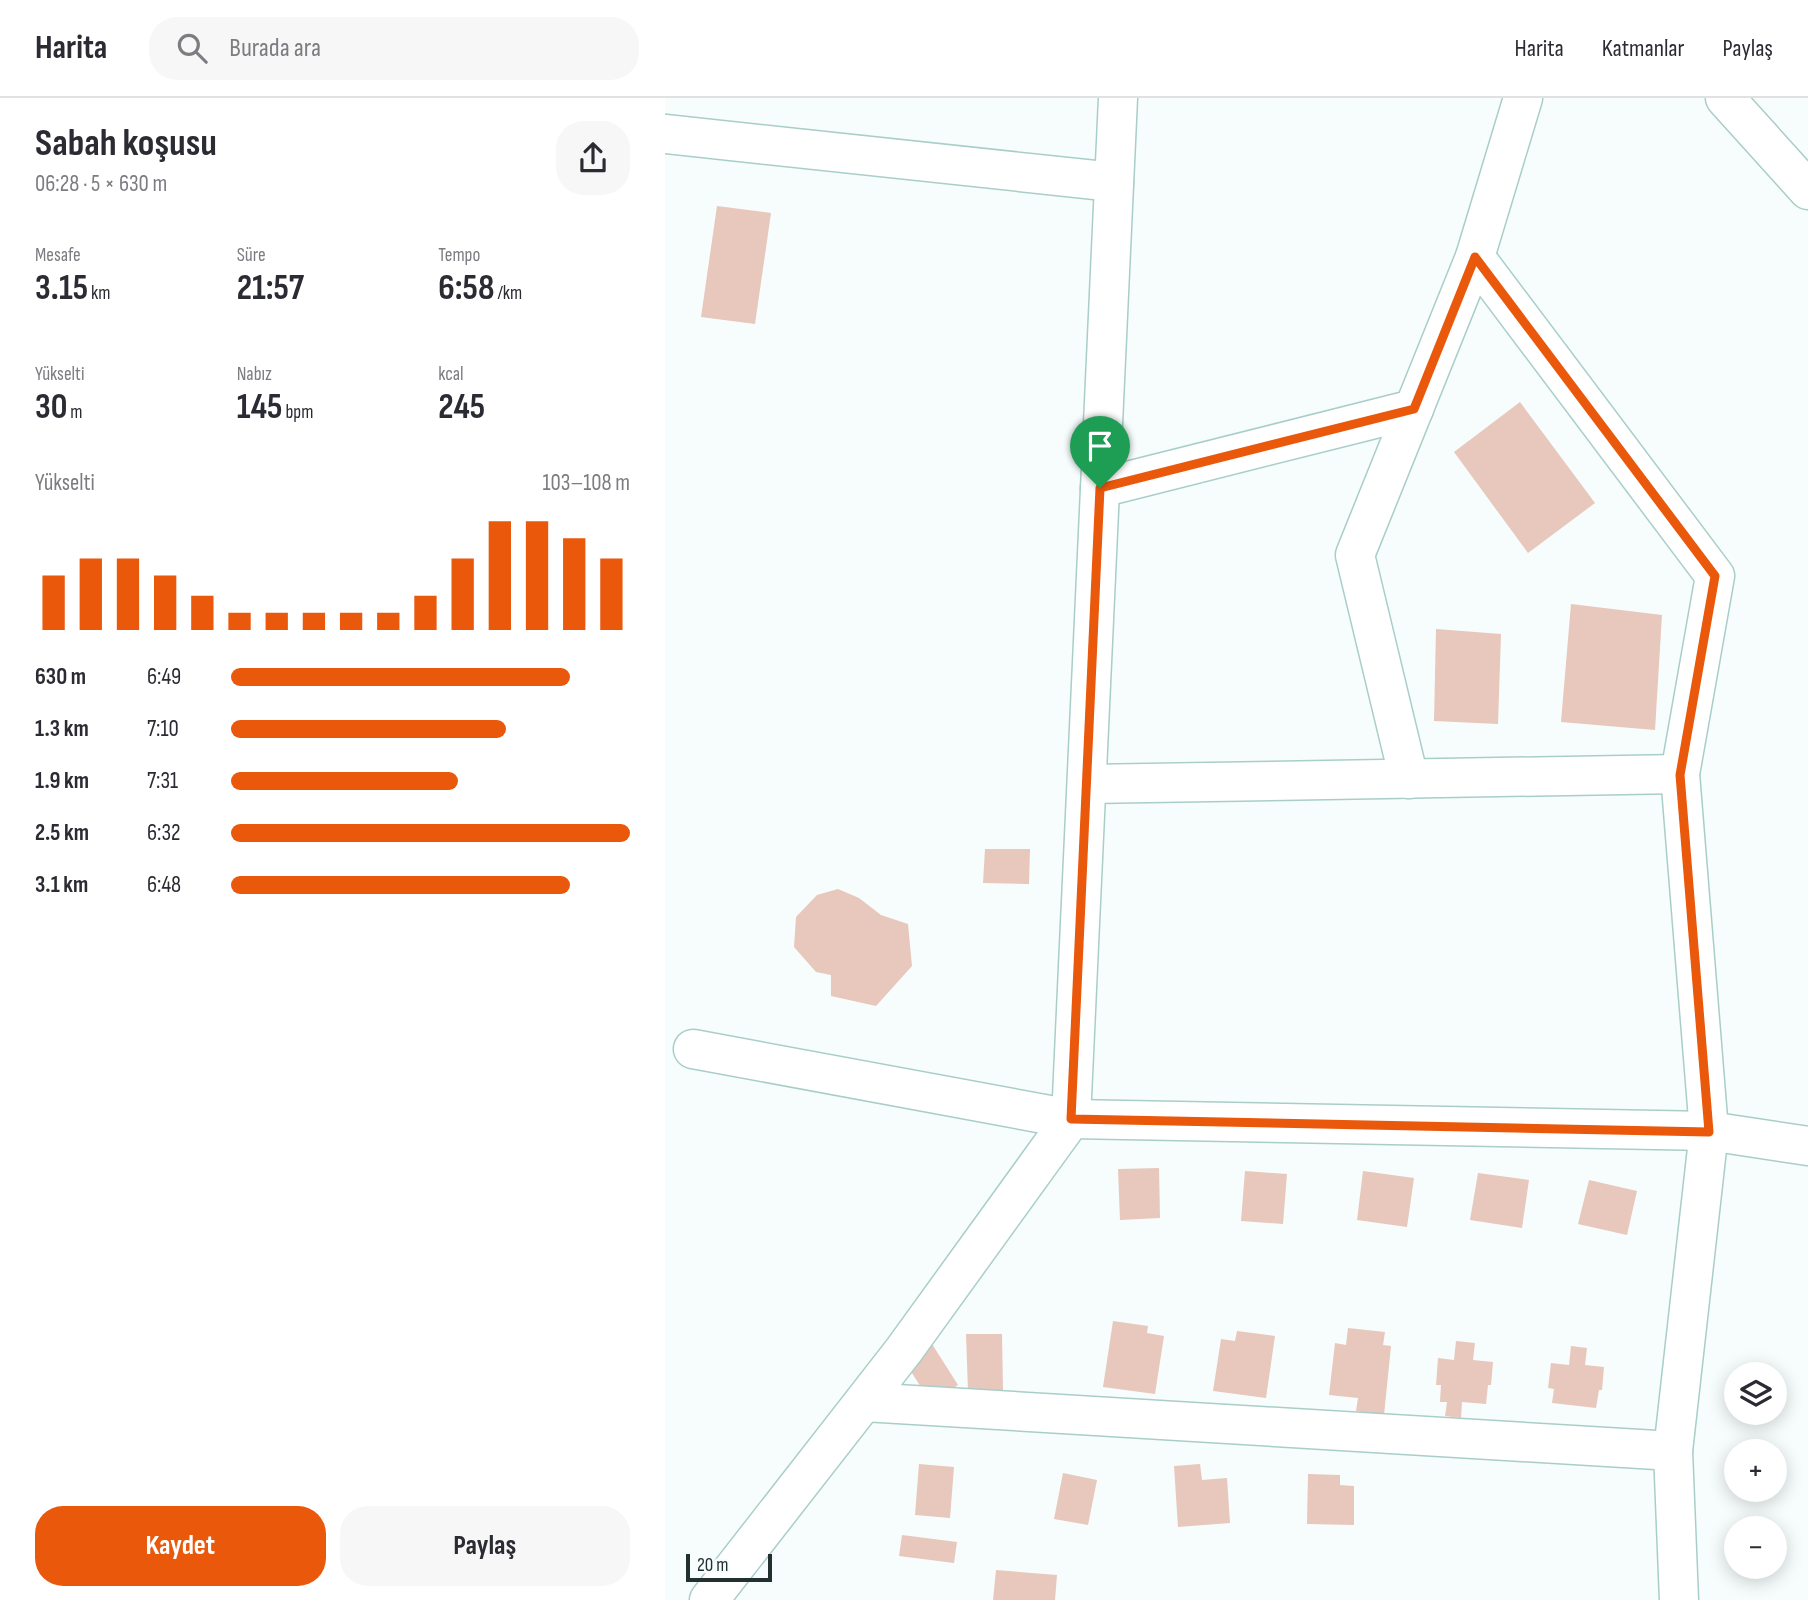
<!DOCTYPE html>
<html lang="tr">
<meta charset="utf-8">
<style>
:root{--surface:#fff;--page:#f7f7f7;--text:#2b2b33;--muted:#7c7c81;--line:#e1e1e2;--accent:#ea580c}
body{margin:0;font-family:"Sofia Sans Condensed",sans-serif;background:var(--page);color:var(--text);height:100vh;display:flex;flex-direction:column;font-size:26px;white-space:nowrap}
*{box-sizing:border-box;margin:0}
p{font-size:23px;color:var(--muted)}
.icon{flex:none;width:38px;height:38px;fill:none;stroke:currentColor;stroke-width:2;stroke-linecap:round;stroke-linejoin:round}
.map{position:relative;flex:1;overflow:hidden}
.drawer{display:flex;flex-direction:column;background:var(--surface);width:665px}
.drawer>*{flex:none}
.fabs{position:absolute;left:1059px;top:1264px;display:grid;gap:14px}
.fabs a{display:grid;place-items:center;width:63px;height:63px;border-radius:50%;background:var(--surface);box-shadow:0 4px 18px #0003;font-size:35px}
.scale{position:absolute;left:21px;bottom:18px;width:86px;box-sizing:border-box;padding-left:7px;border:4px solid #22312f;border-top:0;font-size:19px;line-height:24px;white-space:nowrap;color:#22312f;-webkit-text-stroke:5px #f6fdfc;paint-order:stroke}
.pin{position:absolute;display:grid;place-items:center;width:60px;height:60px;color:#fff;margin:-72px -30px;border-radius:50% 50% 50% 0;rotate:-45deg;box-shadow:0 0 7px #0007}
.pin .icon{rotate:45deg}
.round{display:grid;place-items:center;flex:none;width:74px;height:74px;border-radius:28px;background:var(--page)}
.headline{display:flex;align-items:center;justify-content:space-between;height:119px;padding:0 35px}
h1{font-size:38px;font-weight:700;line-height:52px}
.metrics{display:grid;grid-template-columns:repeat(3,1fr);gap:10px;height:119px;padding:7px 35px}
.metrics div{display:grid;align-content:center}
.metrics b{font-size:35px;font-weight:700}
.metrics small{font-size:19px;font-weight:400}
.metrics p{font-size:19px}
.chart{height:196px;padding:14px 35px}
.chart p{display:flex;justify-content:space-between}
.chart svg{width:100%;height:126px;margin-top:7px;stroke:var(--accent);stroke-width:6}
.action{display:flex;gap:14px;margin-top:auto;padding:14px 35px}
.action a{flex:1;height:80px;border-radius:28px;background:var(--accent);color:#fff;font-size:28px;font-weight:700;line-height:80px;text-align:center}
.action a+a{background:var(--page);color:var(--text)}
ul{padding:0 35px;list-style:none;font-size:23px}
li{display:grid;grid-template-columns:112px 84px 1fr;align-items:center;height:52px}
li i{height:18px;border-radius:9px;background:var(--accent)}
header{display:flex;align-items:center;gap:42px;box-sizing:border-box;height:98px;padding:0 35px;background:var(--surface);border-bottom:2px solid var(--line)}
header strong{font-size:33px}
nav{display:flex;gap:38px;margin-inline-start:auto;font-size:24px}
.search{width:490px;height:63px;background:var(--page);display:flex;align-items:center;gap:18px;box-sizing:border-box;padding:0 24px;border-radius:28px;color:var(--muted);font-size:26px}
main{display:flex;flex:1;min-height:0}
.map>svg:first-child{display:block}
</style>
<header>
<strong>Harita</strong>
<div class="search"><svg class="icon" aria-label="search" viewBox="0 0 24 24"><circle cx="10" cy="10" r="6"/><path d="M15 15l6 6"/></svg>Burada ara</div>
<nav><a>Harita</a><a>Katmanlar</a><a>Paylaş</a></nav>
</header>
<main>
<section class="drawer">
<div class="headline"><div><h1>Sabah koşusu</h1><p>06:28 · 5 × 630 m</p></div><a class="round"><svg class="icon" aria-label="share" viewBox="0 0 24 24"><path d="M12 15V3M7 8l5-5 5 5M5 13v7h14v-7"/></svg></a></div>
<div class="metrics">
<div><p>Mesafe</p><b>3.15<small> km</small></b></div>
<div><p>Süre</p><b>21:57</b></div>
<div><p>Tempo</p><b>6:58<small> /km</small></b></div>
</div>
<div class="metrics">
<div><p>Yükselti</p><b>30<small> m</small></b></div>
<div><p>Nabız</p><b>145<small> bpm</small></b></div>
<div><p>kcal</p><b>245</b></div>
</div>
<div class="chart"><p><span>Yükselti</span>103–108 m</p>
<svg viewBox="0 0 160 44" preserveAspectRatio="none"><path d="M5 44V25M15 44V19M25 44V19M35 44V25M45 44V32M55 44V38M65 44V38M75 44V38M85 44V38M95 44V38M105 44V32M115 44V19M125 44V6M135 44V6M145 44V12M155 44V19"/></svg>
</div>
<ul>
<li><b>630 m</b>6:49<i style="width:85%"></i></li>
<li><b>1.3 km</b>7:10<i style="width:69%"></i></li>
<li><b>1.9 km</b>7:31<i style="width:57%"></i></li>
<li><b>2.5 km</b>6:32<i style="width:100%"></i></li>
<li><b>3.1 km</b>6:48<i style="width:85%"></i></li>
</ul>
<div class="action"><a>Kaydet</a><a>Paylaş</a></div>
</section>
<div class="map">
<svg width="1143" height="1502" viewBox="0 0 1143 1502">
<rect width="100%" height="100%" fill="#f6fdfc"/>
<g fill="#e8c7bd">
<path d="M52,108L106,115L90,226L36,219Z"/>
<path d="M855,304L930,405L863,455L789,354Z"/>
<path d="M906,506L997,517L990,632L896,624Z"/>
<path d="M771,531L836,536L833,626L769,623Z"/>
<path d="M320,751H365L364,786L318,785Z"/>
<path d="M173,791L194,800L216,817L243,826L247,868L211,908L166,898V877L151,874L129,849L131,819L152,797Z"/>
<path d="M494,1070L495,1120L455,1122L453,1071Z"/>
<path d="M580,1073L622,1076L618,1126L576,1123Z"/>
<path d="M698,1073L749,1080L742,1129L692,1122Z"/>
<path d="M813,1075L864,1082L857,1130L805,1122Z"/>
<path d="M924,1082L972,1093L962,1137L913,1126Z"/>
<path d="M448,1223L483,1228L482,1235L499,1238L490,1296L438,1289Z"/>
<path d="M683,1230L720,1234L718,1247L726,1248L719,1317L691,1313L693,1300L664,1297L670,1245L681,1247Z"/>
<path d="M572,1233L610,1238L601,1300L548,1293L556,1241L570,1243Z"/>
<path d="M301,1236H337L338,1292L303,1293Z"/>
<path d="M791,1243L810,1245L808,1262L828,1264L826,1287H823L821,1306L797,1304L796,1320L780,1318L782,1304H775L776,1287H771L773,1260L789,1262Z"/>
<path d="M267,1246L293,1287L266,1305L240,1264Z"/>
<path d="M906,1248L922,1250L920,1267L939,1269L937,1292H934L931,1310L887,1305L889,1291L883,1290L886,1265L904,1267Z"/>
<path d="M254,1366L289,1369L285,1420L250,1417Z"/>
<path d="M535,1366L537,1382L562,1380L565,1425L513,1429L509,1368Z"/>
<path d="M398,1375L432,1382L423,1427L389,1421Z"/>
<path d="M643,1376L675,1377V1387L689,1388V1427L642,1426Z"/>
<path d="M237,1437L292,1444L289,1465L234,1458Z"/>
<path d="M331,1472L392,1477L390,1502H328Z"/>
</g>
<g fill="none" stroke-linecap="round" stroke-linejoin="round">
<g stroke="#a9cec8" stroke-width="41">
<g id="minor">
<path d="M1060,0L1143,92"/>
<path d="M0,36L449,84"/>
<path d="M810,159L1050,478L1015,676L1044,1033L1008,1353L1014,1502"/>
<path d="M435,390L749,311"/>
<path d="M744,681L690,457L810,159L858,0"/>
<path d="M422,686L1015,676"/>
<path d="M28,951L406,1021L1044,1033L1143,1048"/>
<path d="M199,1304L1008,1353"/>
<path d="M44,1502L239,1252L406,1021L453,0"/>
</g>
</g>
<use href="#minor" stroke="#fff" stroke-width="38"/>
</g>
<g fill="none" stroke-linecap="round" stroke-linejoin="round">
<g stroke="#fff" stroke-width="14">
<path id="route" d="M810,159L1050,478L1015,677L1044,1034L406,1021L435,390L749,311Z"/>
</g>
<use href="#route" stroke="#ea580c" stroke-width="9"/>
</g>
</svg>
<div class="fabs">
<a><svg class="icon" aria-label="layers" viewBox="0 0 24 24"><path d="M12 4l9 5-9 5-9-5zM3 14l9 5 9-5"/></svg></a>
<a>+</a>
<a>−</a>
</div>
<div class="scale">20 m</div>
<div class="pin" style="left:435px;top:390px;background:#1e9e55"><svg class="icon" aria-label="arrive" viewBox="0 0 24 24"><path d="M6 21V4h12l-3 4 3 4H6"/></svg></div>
</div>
</main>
